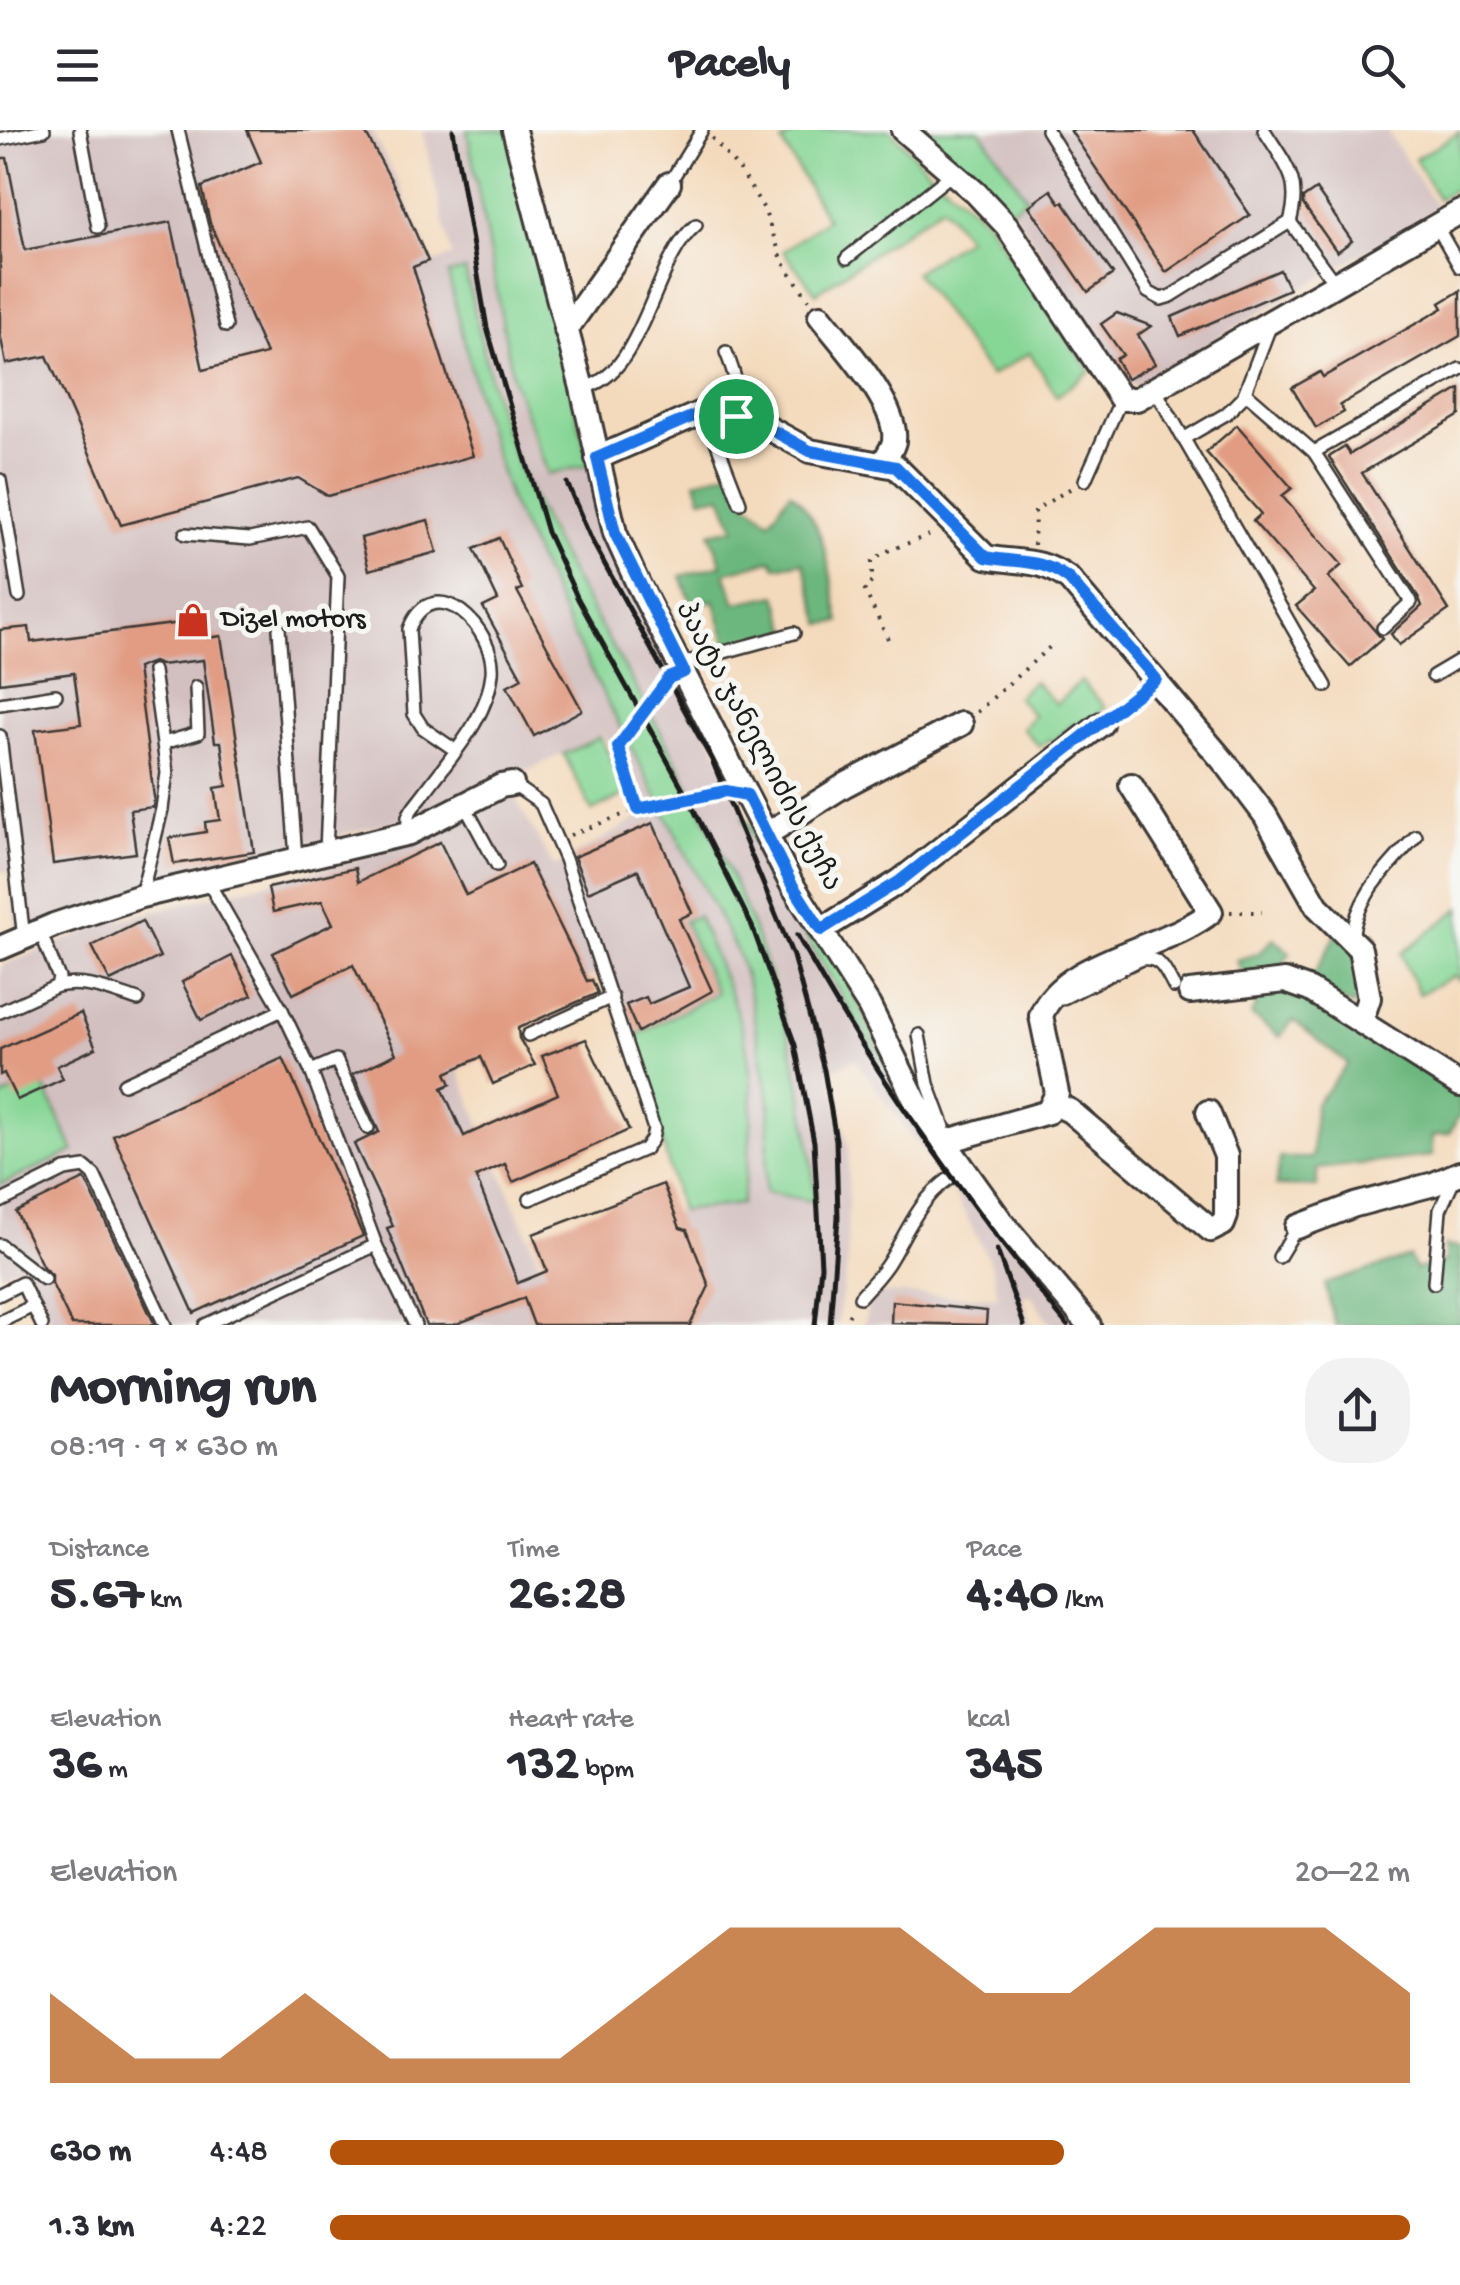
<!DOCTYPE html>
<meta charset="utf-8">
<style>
:root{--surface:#fff;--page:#f2f2f3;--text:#2b2b33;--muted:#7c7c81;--accent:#b45309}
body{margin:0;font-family:"Gochi Hand","Noto Sans Georgian",sans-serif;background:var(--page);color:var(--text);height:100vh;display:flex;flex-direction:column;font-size:38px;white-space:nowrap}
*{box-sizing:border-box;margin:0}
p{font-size:32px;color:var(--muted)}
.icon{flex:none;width:55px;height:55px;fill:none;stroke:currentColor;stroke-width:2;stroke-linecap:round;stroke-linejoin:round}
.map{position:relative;height:1195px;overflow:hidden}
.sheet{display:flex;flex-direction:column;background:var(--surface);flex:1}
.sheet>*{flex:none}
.pin{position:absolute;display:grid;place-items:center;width:85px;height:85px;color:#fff;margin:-42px;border:5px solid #fff;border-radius:50%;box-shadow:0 2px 10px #0007}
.round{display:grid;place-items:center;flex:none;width:105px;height:105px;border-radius:40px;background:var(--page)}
.summary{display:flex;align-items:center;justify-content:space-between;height:170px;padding:0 50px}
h1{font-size:55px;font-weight:700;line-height:75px}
.metrics{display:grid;grid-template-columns:repeat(3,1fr);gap:15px;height:170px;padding:10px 50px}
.metrics div{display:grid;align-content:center}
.metrics b{font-size:50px;font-weight:700}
.metrics small{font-size:28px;font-weight:400}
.metrics p{font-size:28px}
.chart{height:280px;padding:20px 50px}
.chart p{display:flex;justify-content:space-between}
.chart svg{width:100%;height:180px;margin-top:10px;fill:var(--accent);opacity:.7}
ul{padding:0 50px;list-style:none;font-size:32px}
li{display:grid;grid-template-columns:160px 120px 1fr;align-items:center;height:75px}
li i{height:25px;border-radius:12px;background:var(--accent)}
header{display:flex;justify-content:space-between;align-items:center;height:130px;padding:0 50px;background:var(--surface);font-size:45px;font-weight:700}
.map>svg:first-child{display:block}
</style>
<header><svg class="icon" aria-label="menu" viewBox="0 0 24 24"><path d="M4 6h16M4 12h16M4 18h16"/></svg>Pacely<svg class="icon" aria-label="search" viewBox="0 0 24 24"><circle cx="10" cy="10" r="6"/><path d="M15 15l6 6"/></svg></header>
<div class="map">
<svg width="1460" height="1195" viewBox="0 0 1460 1195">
<rect width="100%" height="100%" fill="#f6f6f2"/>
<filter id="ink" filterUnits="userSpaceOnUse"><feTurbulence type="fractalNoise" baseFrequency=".01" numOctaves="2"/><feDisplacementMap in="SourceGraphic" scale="20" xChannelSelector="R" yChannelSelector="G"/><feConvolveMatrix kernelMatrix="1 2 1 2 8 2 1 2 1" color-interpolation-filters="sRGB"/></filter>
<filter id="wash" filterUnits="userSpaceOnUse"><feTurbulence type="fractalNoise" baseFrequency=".0048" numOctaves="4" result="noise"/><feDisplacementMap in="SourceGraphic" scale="40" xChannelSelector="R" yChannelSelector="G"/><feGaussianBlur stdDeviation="2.25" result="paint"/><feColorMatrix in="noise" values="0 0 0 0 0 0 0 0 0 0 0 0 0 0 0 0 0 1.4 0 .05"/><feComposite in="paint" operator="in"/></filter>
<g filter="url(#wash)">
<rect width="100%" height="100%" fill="#f4dabc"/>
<g fill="#d2bfbf" fill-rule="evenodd">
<path d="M0,0H371L402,60L433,133L452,126L422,0H467L513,249L548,343L589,335L749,692L744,690L799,796L912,979L1083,1195H1051L1030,1164L1024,1167L1032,1195H864L870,1163L998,1167L992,1136L954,1063L855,929L830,941L849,1018L847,1136L837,1195H43L50,1191L40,1163L15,1137L0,1144V836L115,791L352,731L410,712L512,662L554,737L648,683L602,604L531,639L508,641L440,680L182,745L17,805L9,742H0ZM465,141L486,231L521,343L599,496L680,639L728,737L775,854L814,1071L765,1062L770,974L748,856L738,825L578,515L480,276L448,145ZM685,792L748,925L741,1074L680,1081L540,1134L458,940L479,930L469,907L607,839L636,906L716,863Z"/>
<path d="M980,0H1386L1438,79L1135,256L1122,248L1012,79L1027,67Z"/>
</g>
<g fill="#86d695" stroke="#517958" stroke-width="2.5">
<path d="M467,0H509L589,335L548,344L513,249Z"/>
<path d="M799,0H890L930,42L986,90L1090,241L1057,266L1030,223L990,246L915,142L967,108L942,76L816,163L783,121L827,89L782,12Z"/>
<path d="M914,0H980L1027,68L1012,79Z"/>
<path d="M1460,2V56L1438,69L1415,29Z"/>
<path d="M465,140C481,208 494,281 522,345C567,448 630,541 681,640C751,775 807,919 815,1072L765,1062L770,974L748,856L738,824L578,515L510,371L480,276L448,144Z"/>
<path d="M1034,551L1056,574L1081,551L1105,577L1081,599L1072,595L1053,612L1049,609L1040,617L1022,598L1034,586L1017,567Z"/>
<path d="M600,607L628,663L592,681L564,624Z"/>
<path d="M743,689L749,692L839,838L911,979L799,796Z"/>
<path d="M1460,778V851L1454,846L1419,864L1401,824Z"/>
<path d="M698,786C716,832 740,878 748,926C756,975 750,1026 741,1074L680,1081L636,906L716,863L684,791Z"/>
<path d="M41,949L74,1021L0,1055V968Z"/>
</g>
<g fill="#6cb77e" stroke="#446a4d" stroke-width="2.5">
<path d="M733,340L748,373L770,391L790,362C827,389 830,449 840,492L822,494L803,432L776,437L772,430L725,443L736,473L777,465L789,501L727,515L714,470L692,475L681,446L722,435L710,403L735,398L722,366L701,368L696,351Z"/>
<path d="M1337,803L1353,816L1363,866L1353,876L1308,855Z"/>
<path d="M1274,808L1290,823L1282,836L1290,848L1245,852L1237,830L1259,823Z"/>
<path d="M1288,856L1460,964V984L1449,1004L1432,1006V1026L1317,1039V1057L1276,1056L1280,1028H1312L1315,975L1348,934L1293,890L1280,907L1251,885L1265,857Z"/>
<path d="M1445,1116L1460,1118V1195H1335L1325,1154L1409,1127L1415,1139L1445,1132Z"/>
</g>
<g id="blocks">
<g fill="#e19c83">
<path d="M247,0H364L398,63L428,131L413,137L473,326L328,366L298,348L121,395L47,226L6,234L0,203V28H7L25,120L171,92L203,240L266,224L210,93L202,57L261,32Z"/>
<path d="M1070,0H1193L1250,85L1166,142Z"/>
<path d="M1316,59L1352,111L1337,122L1303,74V68Z"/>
<path d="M1051,60L1060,73L1063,72L1113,144L1088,162L1029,76Z"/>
<path d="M1280,140L1289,159L1180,206L1172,187Z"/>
<path d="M1460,161V206L1340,275L1344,282L1316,298L1292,258L1320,242L1323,247L1443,178L1440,173Z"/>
<path d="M1117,183L1151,196L1138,205L1155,234L1127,249L1116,229L1123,225L1101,194Z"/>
<path d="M1460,259V285L1362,343L1449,480L1399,515L1391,504L1422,476L1419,468L1329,327L1345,317L1350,324Z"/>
<path d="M1237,295L1292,358L1282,366L1342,435L1328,447L1382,509L1350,537L1296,476L1314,461L1253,391L1261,384L1206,322Z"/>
<path d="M428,390L437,422L369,440L361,408Z"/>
<path d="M499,408L522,459L517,461L582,580L534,606L507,556L522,548L483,477L498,470L474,419Z"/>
<path d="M205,490L208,508L221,506L254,722L174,734L169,708L206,702L205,692L220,690L215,658L227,656L221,612H215L203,530L160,535L153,532L137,538L154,667L153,677L130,680L136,723L53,734L35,600L81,594L74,543L0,553V500L29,497L31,512Z"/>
<path d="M653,693L692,783L679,789L712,861L638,902L626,875L646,867L649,874L689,857L638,740L588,762L574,727Z"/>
<path d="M440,712L466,765L530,734L587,851L592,850L598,863L518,898L519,908L535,935L493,954L481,927L446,943L451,954L442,958L464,1006L558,964L542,926L586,909L629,1000L513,1052L505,1034L476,1047L518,1153L547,1141L533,1104L663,1054L680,1098L687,1100L709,1156L690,1195H534L524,1168L454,1195H426L387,1098L393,1096L354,1014L379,1002L353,944L396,924L353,835L293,864L273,823L333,794L322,771L273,782L268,758L355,738L358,752Z"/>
<path d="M142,791L160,827L110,851L92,816Z"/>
<path d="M232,826L252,865L201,890L182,852Z"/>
<path d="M81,883L96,918L57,936L63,949L17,970L4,943L0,945V919Z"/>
<path d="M283,928L363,1106L194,1183L113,1005Z"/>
<path d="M84,1049L86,1051L155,1195H72L52,1154V1145L43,1137L16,1082Z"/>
<path d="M892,1171L987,1181L986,1195L891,1193Z"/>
</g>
</g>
</g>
<g filter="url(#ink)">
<use href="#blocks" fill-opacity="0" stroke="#3c3834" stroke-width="2.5"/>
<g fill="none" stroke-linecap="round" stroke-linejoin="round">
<g stroke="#3c3834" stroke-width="16">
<g id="service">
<path d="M80,0L98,97"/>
<path d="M178,0L226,196"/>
<path d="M1047,0L1148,162L1161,169L1171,166L1290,92C1302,50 1286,35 1264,0"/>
<path d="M0,9L44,0"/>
<path d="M669,54L702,0"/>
<path d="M1290,92L1334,152"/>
<path d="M1436,95L1460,137"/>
<path d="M847,128L952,44"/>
<path d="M726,222C735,244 740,261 736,285"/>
<path d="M582,258C644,247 652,131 696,95"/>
<path d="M1155,259L1326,556"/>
<path d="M1245,262L1314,322L1411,472L1383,498"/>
<path d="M714,284L716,311L740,373"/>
<path d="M1183,309L1226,284L1243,267L1271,194"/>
<path d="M1314,322L1460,239"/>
<path d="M0,350L19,466"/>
<path d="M1085,350L1121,269"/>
<path d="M185,404L250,409L308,397L338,446L326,721"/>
<path d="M279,499L296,728"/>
<path d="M680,534L794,503"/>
<path d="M1433,546L1460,530"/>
<path d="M0,574L56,565"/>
<path d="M0,606L24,808"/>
<path d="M164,613L198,603L196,557"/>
<path d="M512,654L541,674L565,729L654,999L652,1009L645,1019L530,1069"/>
<path d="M465,676L497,735"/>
<path d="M409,703C409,697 407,692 408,687C410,679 420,669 425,662C451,626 488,588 492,543C496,500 434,437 409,499L414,584L423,598L455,620"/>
<path d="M207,750L282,880"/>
<path d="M141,766L162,679L167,643L153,541"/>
<path d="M1352,809C1356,765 1388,738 1416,706"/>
<path d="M57,856C86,850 110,861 138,870"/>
<path d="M1063,868L1141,829C1161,826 1165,841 1174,857"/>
<path d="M0,882L57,856L59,848L40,801"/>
<path d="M528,905L612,867"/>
<path d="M919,905L928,954L944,997"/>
<path d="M311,941L336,930L368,998"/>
<path d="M124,954L282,880L311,941L376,1115L205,1195"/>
<path d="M0,1072L65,1040L85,1037L94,1045L165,1195"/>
<path d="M0,1115L44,1149"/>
<path d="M376,1115L415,1195"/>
<path d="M1279,1127L1297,1097"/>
<path d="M1434,1153L1440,1080L1453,1051"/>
<path d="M0,1164L22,1153L42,1195"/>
<path d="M860,1167C870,1155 882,1144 890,1130C912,1093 922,1062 963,1040"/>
<path d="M0,1192L33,1176"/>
</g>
</g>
<g stroke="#3c3834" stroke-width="28">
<g id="minor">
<path d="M514,0L582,258L615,403L637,452L791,753L869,876L916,972L1001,1091L1089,1195"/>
<path d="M903,0L976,63L1007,96L1121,269H1137L1460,82"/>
<path d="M820,186C841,213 899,275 894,311C893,318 886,327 883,333"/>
<path d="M566,200L669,54"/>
<path d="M597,328L698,284L736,285L761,294L810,321L896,337L986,427C1021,434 1038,427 1069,449L1231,640L1265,685L1317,776L1360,819L1369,868L1361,892L1460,955"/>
<path d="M767,704L845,655L961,594"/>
<path d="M821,800L900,751L1101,594"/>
<path d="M0,818L54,795L141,766L409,703L501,656L512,654"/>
<path d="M1190,862L1285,851L1310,860L1361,892"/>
<path d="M1055,974L1070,981L1211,1100L1223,1094L1226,1086V1026L1208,982"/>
<path d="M944,1012L1048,982L1057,963L1041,886C1061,830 1169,818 1211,782L1131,655"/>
<path d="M1297,1097L1355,1075L1434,1054L1460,1043"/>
</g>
</g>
<g stroke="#3c3834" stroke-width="4" stroke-dasharray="2.5 8" stroke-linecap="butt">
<path d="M712,8L742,43L764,79L783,132L809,170"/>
<path d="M1034,415L1035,380L1073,357"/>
<path d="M888,509L864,459L872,452V432L885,422L932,404"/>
<path d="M977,582L1052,515"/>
<path d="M1117,582L1140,563"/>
<path d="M638,679L618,617L666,553"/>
<path d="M570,705L638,679L724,661"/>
<path d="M1230,782H1262"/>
<path d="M843,1195L852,1180"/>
</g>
<use href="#service" stroke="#fff" stroke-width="11"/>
<use href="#minor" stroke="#fff" stroke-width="22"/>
<g stroke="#1c1c1c" stroke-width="5">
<path d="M453,0L487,198L547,402L578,469L688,668L752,796L795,915L814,1012L821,1136L815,1195"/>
<path d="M567,353L592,411L712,630L793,826L824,940L836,1010L838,1087L830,1195"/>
<path d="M797,805C873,944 967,1073 1067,1195"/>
<path d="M997,1120L1024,1195"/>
</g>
</g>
</g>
<g fill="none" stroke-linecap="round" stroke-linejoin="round" filter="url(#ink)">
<g stroke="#fff" stroke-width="20">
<path id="route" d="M698,284L736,286L761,294L810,321L896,337L986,427C1021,434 1038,427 1069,449L1156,549L900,751L821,800L791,753L747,665L726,661L638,679L618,617L669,548L684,542L615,403L597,328Z"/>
</g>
<use href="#route" stroke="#1a73e8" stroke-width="12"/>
</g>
<defs>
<g id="shop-bare" transform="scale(2.7)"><path d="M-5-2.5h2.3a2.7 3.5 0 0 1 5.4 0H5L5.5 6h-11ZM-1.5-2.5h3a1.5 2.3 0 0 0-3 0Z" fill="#c8321e" stroke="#f6f6f2" stroke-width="2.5" paint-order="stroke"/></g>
</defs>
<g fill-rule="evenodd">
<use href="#shop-bare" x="193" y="490"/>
</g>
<g text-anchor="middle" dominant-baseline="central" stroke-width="10" stroke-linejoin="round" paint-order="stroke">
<g font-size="28" fill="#1c1c1c" stroke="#f6f6f2" text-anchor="start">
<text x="221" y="490">Dizel motors</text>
</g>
<g font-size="28" fill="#1c1c1c" stroke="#f6f6f2">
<text transform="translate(757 617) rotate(62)">პაატა ჯანელიძის ქუჩა</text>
</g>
</g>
</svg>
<div class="pin" style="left:736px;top:286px;background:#1e9e55"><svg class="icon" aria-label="arrive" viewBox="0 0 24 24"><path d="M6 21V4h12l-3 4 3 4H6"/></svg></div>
</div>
<section class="sheet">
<div class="summary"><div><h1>Morning run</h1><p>08:19 · 9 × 630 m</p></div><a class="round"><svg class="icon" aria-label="share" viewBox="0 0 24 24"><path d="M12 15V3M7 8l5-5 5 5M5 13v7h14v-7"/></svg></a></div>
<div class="metrics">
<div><p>Distance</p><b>5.67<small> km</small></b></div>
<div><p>Time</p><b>26:28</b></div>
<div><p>Pace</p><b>4:40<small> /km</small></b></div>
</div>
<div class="metrics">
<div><p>Elevation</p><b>36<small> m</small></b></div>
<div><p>Heart rate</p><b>132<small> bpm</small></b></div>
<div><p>kcal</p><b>345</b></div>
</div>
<div class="chart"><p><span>Elevation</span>20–22 m</p>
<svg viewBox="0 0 160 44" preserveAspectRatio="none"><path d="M0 44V22L10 38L20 38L30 22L40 38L50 38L60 38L70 22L80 6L90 6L100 6L110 22L120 22L130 6L140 6L150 6L160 22V44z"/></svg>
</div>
<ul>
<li><b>630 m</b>4:48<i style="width:68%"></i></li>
<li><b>1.3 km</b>4:22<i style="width:100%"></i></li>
</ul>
</section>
